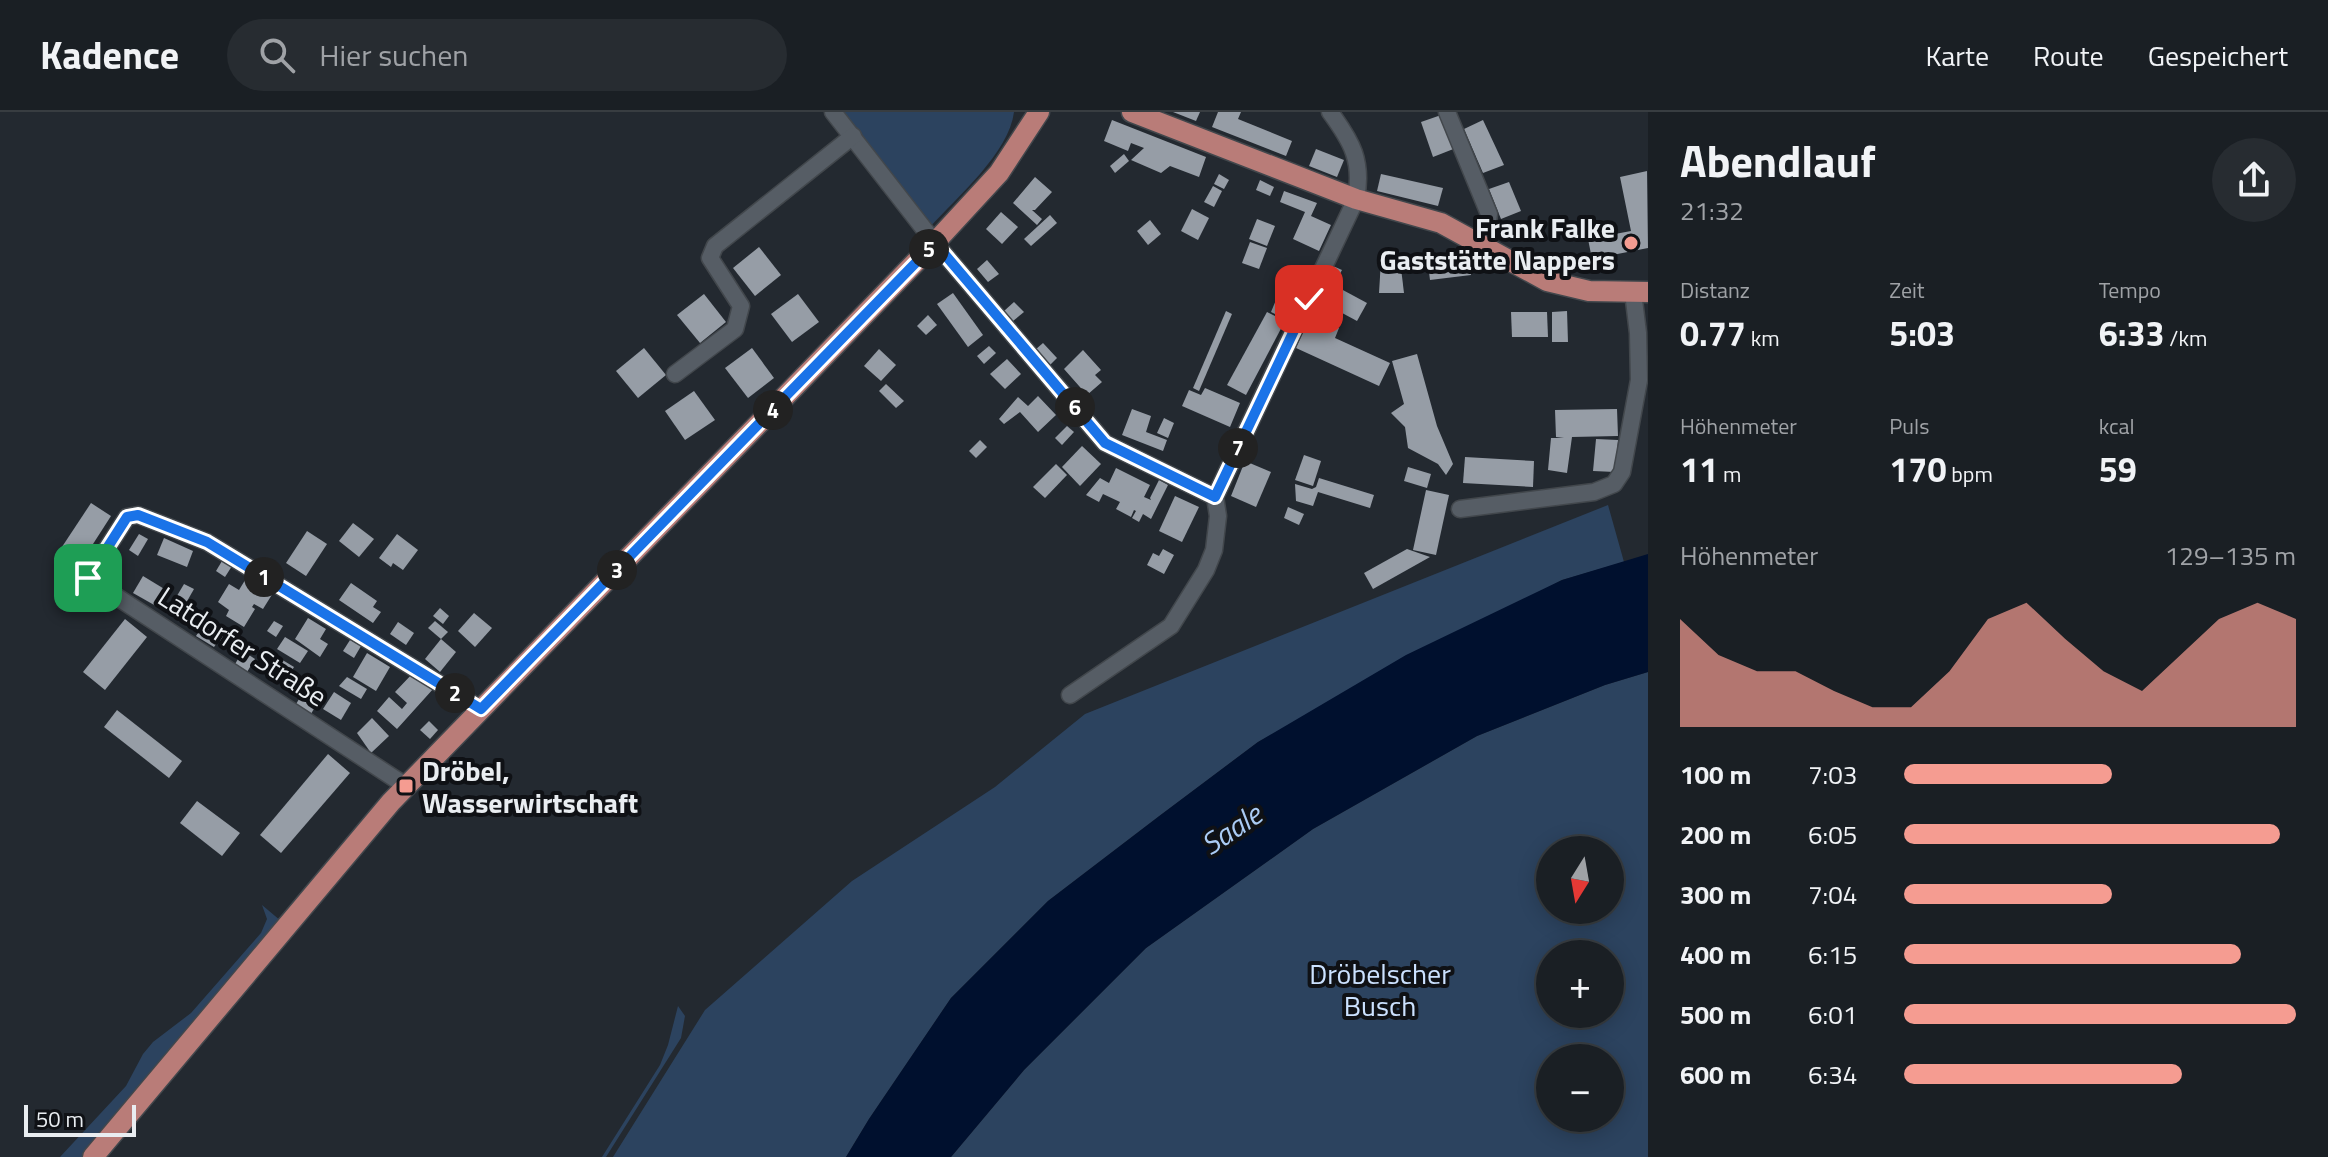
<!DOCTYPE html>
<html lang="de">
<meta charset="utf-8">
<style>
:root{--surface:#1a1f24;--page:#272c31;--text:#f1f3f6;--muted:#9fa2a6;--line:#383d41;--accent:#f59c91}
body{margin:0;font-family:"Titillium Web",sans-serif;background:var(--page);color:var(--text);height:100vh;display:flex;flex-direction:column;font-size:30px;white-space:nowrap}
*{box-sizing:border-box;margin:0}
p{font-size:26px;color:var(--muted)}
.icon{flex:none;width:44px;height:44px;fill:none;stroke:currentColor;stroke-width:2;stroke-linecap:round;stroke-linejoin:round}
.map{position:relative;flex:1;overflow:hidden}
.panel{display:flex;flex-direction:column;background:var(--surface);width:680px}
.panel>*{flex:none}
.needle{width:52px;rotate:191deg}
.buttons{position:absolute;left:1536px;top:724px;display:grid;gap:16px}
.buttons a{display:grid;place-items:center;width:88px;height:88px;border-radius:50%;background:var(--surface);box-shadow:0 4px 20px #0003,0 0 0 2px var(--line);font-size:40px}
.scale{position:absolute;left:24px;bottom:20px;width:112px;box-sizing:border-box;padding-left:8px;border:4px solid #e9edf1;border-top:0;font-size:22px;line-height:28px;white-space:nowrap;color:#e9edf1;-webkit-text-stroke:6px #0f1115;paint-order:stroke}
.pin{position:absolute;display:grid;place-items:center;width:68px;height:68px;color:#fff;margin:-34px;border-radius:16px;box-shadow:0 4px 12px #0006}
.km{position:absolute;width:40px;height:40px;margin:-20px;border-radius:50%;background:#222;color:#fff;font-size:22px;line-height:40px;text-align:center}
.round{display:grid;place-items:center;flex:none;width:84px;height:84px;border-radius:42px;background:var(--page)}
.overview{display:flex;align-items:center;justify-content:space-between;height:136px;padding:0 32px}
h1{font-size:44px;font-weight:700;line-height:60px}
.figures{display:grid;grid-template-columns:repeat(3,1fr);gap:12px;height:136px;padding:8px 32px}
.figures div{display:grid;align-content:center}
.figures b{font-size:34px;font-weight:700}
.figures small{font-size:22px;font-weight:400}
.figures p{font-size:22px}
.chart{height:224px;padding:16px 32px}
.chart p{display:flex;justify-content:space-between}
.chart svg{width:100%;height:144px;margin-top:8px;fill:var(--accent);opacity:.7}
ul{padding:0 32px;list-style:none;font-size:26px}
li{display:grid;grid-template-columns:128px 96px 1fr;align-items:center;height:60px}
li i{height:20px;border-radius:10px;background:var(--accent)}
header{display:flex;align-items:center;gap:48px;box-sizing:border-box;height:112px;padding:0 40px;background:var(--surface);border-bottom:2px solid var(--line)}
header strong{font-size:38px}
nav{display:flex;gap:44px;margin-inline-start:auto;font-size:28px}
.search{width:560px;height:72px;background:var(--page);display:flex;align-items:center;gap:20px;box-sizing:border-box;padding:0 28px;border-radius:44px;color:var(--muted);font-size:30px}
main{display:flex;flex:1;min-height:0}
.map>svg:first-child{display:block}
</style>
<header>
<strong>Kadence</strong>
<div class="search"><svg class="icon" aria-label="search" viewBox="0 0 24 24"><circle cx="10" cy="10" r="6"/><path d="M15 15l6 6"/></svg>Hier suchen</div>
<nav><a>Karte</a><a>Route</a><a>Gespeichert</a></nav>
</header>
<main>
<div class="map">
<svg width="1648" height="1045" viewBox="0 0 1648 1045">
<rect width="100%" height="100%" fill="#232930"/>
<g fill="#2c435f" fill-rule="evenodd">
<path d="M843,0H1014C1009,41 957,85 930,115Z"/>
<path d="M1608,393L1624,450L1562,468L1258,630L1158,705L1048,789L951,886L869,1007L846,1045H613L705,898L852,769L995,675L1085,602Z"/>
<path d="M1648,560V1045H951L1024,958L1146,836L1313,717L1477,624L1605,573ZM1550,738H1610V798H1550ZM1550,842H1610V902H1550ZM1550,946H1610V1006H1550Z"/>
<path d="M262,793L281,809L82,1045H60L126,974L143,942L153,930L191,901L261,821L267,807Z"/>
<path d="M678,894L685,904L681,926L606,1045H602L660,953L668,933Z"/>
</g>
<path fill="#00102e" d="M1648,442V560L1605,573L1477,624L1313,717L1146,836L1024,958L951,1045H846L869,1007L951,886L1048,789L1158,705L1258,630L1406,543L1562,468Z"/>
<g fill="#969da6">
<path d="M1173,0H1200L1196,9Z"/>
<path d="M1218,0H1241L1238,7L1292,29L1286,44L1212,15Z"/>
<path d="M1444,2L1456,36L1433,45L1421,10Z"/>
<path d="M1112,8L1206,45L1199,65L1170,54L1161,61L1131,48L1144,36L1131,31L1128,39L1104,29Z"/>
<path d="M1483,8L1504,53L1483,61L1464,17Z"/>
<path d="M1316,37L1344,48L1337,65L1309,54Z"/>
<path d="M1124,42L1129,49L1115,61L1110,54Z"/>
<path d="M1647,59L1648,136L1592,147L1588,127L1631,119L1620,65Z"/>
<path d="M1219,62L1229,68L1224,77L1214,72Z"/>
<path d="M1381,62L1443,76L1438,94L1377,79Z"/>
<path d="M1035,65L1052,80L1035,98H1032L1042,107L1037,113L1013,91Z"/>
<path d="M1260,68L1274,75L1270,84L1256,78Z"/>
<path d="M1509,70L1521,99L1501,107L1489,77Z"/>
<path d="M1213,74L1222,79L1214,95L1204,90Z"/>
<path d="M1284,79L1317,91L1311,104L1331,113L1319,139L1293,127L1305,100L1280,90Z"/>
<path d="M1192,97L1209,106L1198,128L1181,119Z"/>
<path d="M1001,100L1018,115L1002,132L986,117Z"/>
<path d="M1050,103L1057,111L1031,134L1024,127Z"/>
<path d="M1257,107L1275,114L1267,134L1249,127Z"/>
<path d="M1150,108L1161,122L1148,133L1137,119Z"/>
<path d="M1250,130L1267,136L1259,157L1242,151Z"/>
<path d="M759,135L781,163L755,184L733,156Z"/>
<path d="M1468,139L1471,163L1430,168L1427,144Z"/>
<path d="M987,148L999,162L988,170L977,157Z"/>
<path d="M1381,148H1400L1404,181H1379Z"/>
<path d="M1333,154L1342,158L1326,188L1317,184Z"/>
<path d="M1288,159L1305,166L1285,207L1271,200Z"/>
<path d="M1341,177L1367,191L1357,209L1331,195Z"/>
<path d="M953,181L983,223L968,235L937,192Z"/>
<path d="M704,182L726,210L700,231L677,203Z"/>
<path d="M798,182L819,210L792,230L771,202Z"/>
<path d="M1014,190L1024,200L1013,209L1004,199Z"/>
<path d="M1226,199L1232,202L1199,279L1193,276Z"/>
<path d="M1567,199L1568,230H1552V200Z"/>
<path d="M1267,200L1285,209L1246,283L1227,273Z"/>
<path d="M1511,200H1547L1548,225H1512Z"/>
<path d="M1311,202L1339,216L1335,226L1390,251L1379,274L1296,236Z"/>
<path d="M928,203L937,213L926,223L917,214Z"/>
<path d="M1043,231L1057,246L1050,253L1035,238Z"/>
<path d="M989,234L996,241L984,252L977,244Z"/>
<path d="M644,236L666,263L638,286L616,259Z"/>
<path d="M752,236L774,266L748,286L725,256Z"/>
<path d="M879,237L896,253L881,269L864,254Z"/>
<path d="M1083,238L1101,258L1095,263L1102,270L1087,283L1064,257Z"/>
<path d="M1417,242L1437,314L1453,352L1446,363L1438,352L1408,336L1405,315L1391,301L1404,292L1392,249Z"/>
<path d="M1007,247L1021,262L1005,277L990,262Z"/>
<path d="M886,272L904,289L896,296L879,279Z"/>
<path d="M1205,276L1240,291L1230,315L1182,294L1189,278L1201,283Z"/>
<path d="M694,279L715,308L685,328L665,299Z"/>
<path d="M1038,284L1056,303L1038,320L1020,300L1004,312L999,307L1018,285L1028,294Z"/>
<path d="M1132,297L1151,304L1146,320L1167,328L1163,339L1122,323Z"/>
<path d="M1617,297L1618,324L1572,325L1567,361L1548,358L1551,326H1564L1556,325L1555,298Z"/>
<path d="M1164,306L1174,311L1168,326L1157,321Z"/>
<path d="M1067,314L1074,320L1062,333L1055,326Z"/>
<path d="M1596,327L1618,328L1615,360L1593,359Z"/>
<path d="M980,328L987,335L976,346L969,339Z"/>
<path d="M1082,334L1101,352L1080,374L1062,355Z"/>
<path d="M1304,343L1321,349L1313,374L1295,368Z"/>
<path d="M1465,345L1534,349L1533,375L1463,371Z"/>
<path d="M1245,349L1271,360L1256,395L1231,384Z"/>
<path d="M1056,352L1067,363L1045,386L1033,375Z"/>
<path d="M1408,355L1431,362L1427,376L1404,369Z"/>
<path d="M1116,356L1150,373L1144,385L1151,388L1150,386L1159,368L1168,373L1151,407L1143,402L1139,410L1132,406L1136,399L1134,398L1131,405L1116,397L1120,390L1103,382L1099,390L1086,383L1100,366L1109,371Z"/>
<path d="M1319,366L1374,383L1370,396L1318,380L1313,394L1296,389L1295,372L1312,377L1316,375Z"/>
<path d="M1426,378L1449,383L1436,443L1413,438Z"/>
<path d="M1175,384L1199,395L1182,430L1159,419Z"/>
<path d="M91,391L111,404L75,460L54,447Z"/>
<path d="M1288,395L1304,402L1299,413L1284,406Z"/>
<path d="M353,411L374,427L359,445L339,429Z"/>
<path d="M307,419L327,432L306,464L286,451Z"/>
<path d="M139,422L148,427L138,444L129,438Z"/>
<path d="M397,422L418,438L403,458L393,451L391,455L379,446Z"/>
<path d="M164,426L193,439L187,455L157,443Z"/>
<path d="M1163,437L1174,443L1164,462L1147,453L1153,441L1159,444Z"/>
<path d="M1407,437L1430,445L1373,477L1364,461Z"/>
<path d="M222,449L232,454L225,465L216,459Z"/>
<path d="M143,464L166,478L156,494L133,481Z"/>
<path d="M247,465L273,481L263,497L254,492L252,495L255,497L244,515L226,504L229,498L218,490L229,472L239,478Z"/>
<path d="M351,471L377,489L373,495L381,500L373,511L339,488Z"/>
<path d="M184,472L194,477L178,505L168,499Z"/>
<path d="M440,496L449,504L443,512L433,504Z"/>
<path d="M474,501L492,516L475,535L458,519Z"/>
<path d="M208,505L232,521L225,532L219,528L214,535L196,524Z"/>
<path d="M308,506L326,517L320,527L328,532L320,545L295,527Z"/>
<path d="M125,507L147,525L105,578L83,560Z"/>
<path d="M274,509L283,514L276,525L267,519Z"/>
<path d="M435,509L448,520L441,527L428,516Z"/>
<path d="M398,510L414,521L406,533L390,522Z"/>
<path d="M285,525L308,539L300,551L277,537Z"/>
<path d="M441,527L456,540L440,560L425,547Z"/>
<path d="M350,528L361,534L354,546L343,539Z"/>
<path d="M243,539L255,547L247,560L235,552Z"/>
<path d="M271,541L294,555L283,572L260,558Z"/>
<path d="M367,541L390,555L376,579L353,565Z"/>
<path d="M413,561L434,576L397,617L377,599L389,585L402,597L407,591L395,580Z"/>
<path d="M347,565L367,577L361,587L339,574Z"/>
<path d="M304,579L319,588L311,602L296,592Z"/>
<path d="M334,580L351,591L341,608L323,597Z"/>
<path d="M117,598L182,649L169,666L104,615Z"/>
<path d="M372,606L389,624L371,641L357,621Z"/>
<path d="M429,609L438,618L430,627L420,618Z"/>
<path d="M328,642L350,661L281,741L260,723Z"/>
<path d="M197,689L240,721L222,744L180,711Z"/>
</g>
<g fill="none" stroke-linecap="round" stroke-linejoin="round">
<g stroke="#42474c" stroke-width="19">
<g id="minor">
<path d="M833,0L935,131L1105,331L1215,385"/>
<path d="M1447,0L1489,102L1486,124L1481,132"/>
<path d="M675,262L735,217L741,194L710,146L715,134L853,24"/>
<path d="M1460,397L1594,380L1614,372L1622,360L1639,268L1638,221L1633,180"/>
<path d="M1070,583L1171,514L1206,458L1214,438L1218,404L1215,385L1356,87C1363,49 1352,30 1330,0"/>
<path d="M406,674L88,466L127,405L138,403L207,430L481,597"/>
</g>
</g>
<g stroke="#42474c" stroke-width="23">
<g id="major">
<path d="M1132,0L1356,87L1441,111L1547,169L1589,179L1648,180"/>
<path d="M93,1045L391,690L940,125L999,61L1039,0"/>
</g>
</g>
<use href="#minor" stroke="#565d65" stroke-width="16"/>
<use href="#major" stroke="#b97c78" stroke-width="20"/>
</g>
<g fill="none" stroke-linecap="round" stroke-linejoin="round">
<g stroke="#fff" stroke-width="16">
<path id="route" d="M88,466L127,405L138,403L207,430L481,597L935,131L1105,331L1215,385L1309,187"/>
</g>
<use href="#route" stroke="#1a73e8" stroke-width="10"/>
</g>
<g fill="#f59c91" stroke="#0f1115" stroke-width="3">
<circle cx="1631" cy="131" r="8"/>
<rect x="398" y="666" width="16" height="16" rx="4"/>
</g>
<g text-anchor="middle" dominant-baseline="central" stroke-width="8" stroke-linejoin="round" paint-order="stroke">
<g font-size="28" font-weight="bold" fill="#e9edf1" stroke="#0f1115" text-anchor="end">
<text x="1615" y="115">Frank Falke<tspan x="1615" dy="32">Gaststätte Nappers</tspan></text>
<text x="422" y="658" text-anchor="start">Dröbel,<tspan x="422" dy="32">Wasserwirtschaft</tspan></text>
</g>
<g font-size="28" fill="#e9edf1" stroke="#0f1115">
<text transform="translate(243 534) rotate(33)">Latdorfer Straße</text>
</g>
<g font-size="28" fill="#cce2ff" stroke="#0f1115">
<text x="1380" y="861">Dröbelscher<tspan x="1380" dy="32">Busch</tspan></text>
</g>
<g font-size="30" font-style="italic" fill="#aacbf4" stroke="#0f1115">
<text transform="translate(1231 717) rotate(-34)">Saale</text>
</g>
</g>
</svg>
<div class="buttons">
<a><svg class="needle" viewBox="-14 -14 28 28"><path d="M0-13l5 13h-10z" fill="#e53935"/><path d="M0 13l5-13h-10z" fill="#9fa2a6"/></svg></a>
<a>+</a>
<a>−</a>
</div>
<div class="scale">50 m</div>
<div class="pin" style="left:88px;top:466px;background:#1e9e55"><svg class="icon" aria-label="arrive" viewBox="0 0 24 24"><path d="M6 21V4h12l-3 4 3 4H6"/></svg></div>
<div class="pin" style="left:1309px;top:187px;background:#d93025"><svg class="icon" aria-label="check" viewBox="0 0 24 24"><path d="M5 12l5 5 9-10"/></svg></div>
<b class="km" style="left:264px;top:465px">1</b>
<b class="km" style="left:455px;top:581px">2</b>
<b class="km" style="left:617px;top:458px">3</b>
<b class="km" style="left:773px;top:298px">4</b>
<b class="km" style="left:929px;top:137px">5</b>
<b class="km" style="left:1075px;top:295px">6</b>
<b class="km" style="left:1238px;top:336px">7</b>
</div>
<section class="panel">
<div class="overview"><div><h1>Abendlauf</h1><p>21:32</p></div><a class="round"><svg class="icon" aria-label="share" viewBox="0 0 24 24"><path d="M12 15V3M7 8l5-5 5 5M5 13v7h14v-7"/></svg></a></div>
<div class="figures">
<div><p>Distanz</p><b>0.77<small> km</small></b></div>
<div><p>Zeit</p><b>5:03</b></div>
<div><p>Tempo</p><b>6:33<small> /km</small></b></div>
</div>
<div class="figures">
<div><p>Höhenmeter</p><b>11<small> m</small></b></div>
<div><p>Puls</p><b>170<small> bpm</small></b></div>
<div><p>kcal</p><b>59</b></div>
</div>
<div class="chart"><p><span>Höhenmeter</span>129–135 m</p>
<svg viewBox="0 0 160 44" preserveAspectRatio="none"><path d="M0 44V11L10 22L20 27L30 27L40 33L50 38L60 38L70 27L80 11L90 6L100 17L110 27L120 33L130 22L140 11L150 6L160 11V44z"/></svg>
</div>
<ul>
<li><b>100 m</b>7:03<i style="width:53%"></i></li>
<li><b>200 m</b>6:05<i style="width:96%"></i></li>
<li><b>300 m</b>7:04<i style="width:53%"></i></li>
<li><b>400 m</b>6:15<i style="width:86%"></i></li>
<li><b>500 m</b>6:01<i style="width:100%"></i></li>
<li><b>600 m</b>6:34<i style="width:71%"></i></li>
</ul>
</section>
</main>
